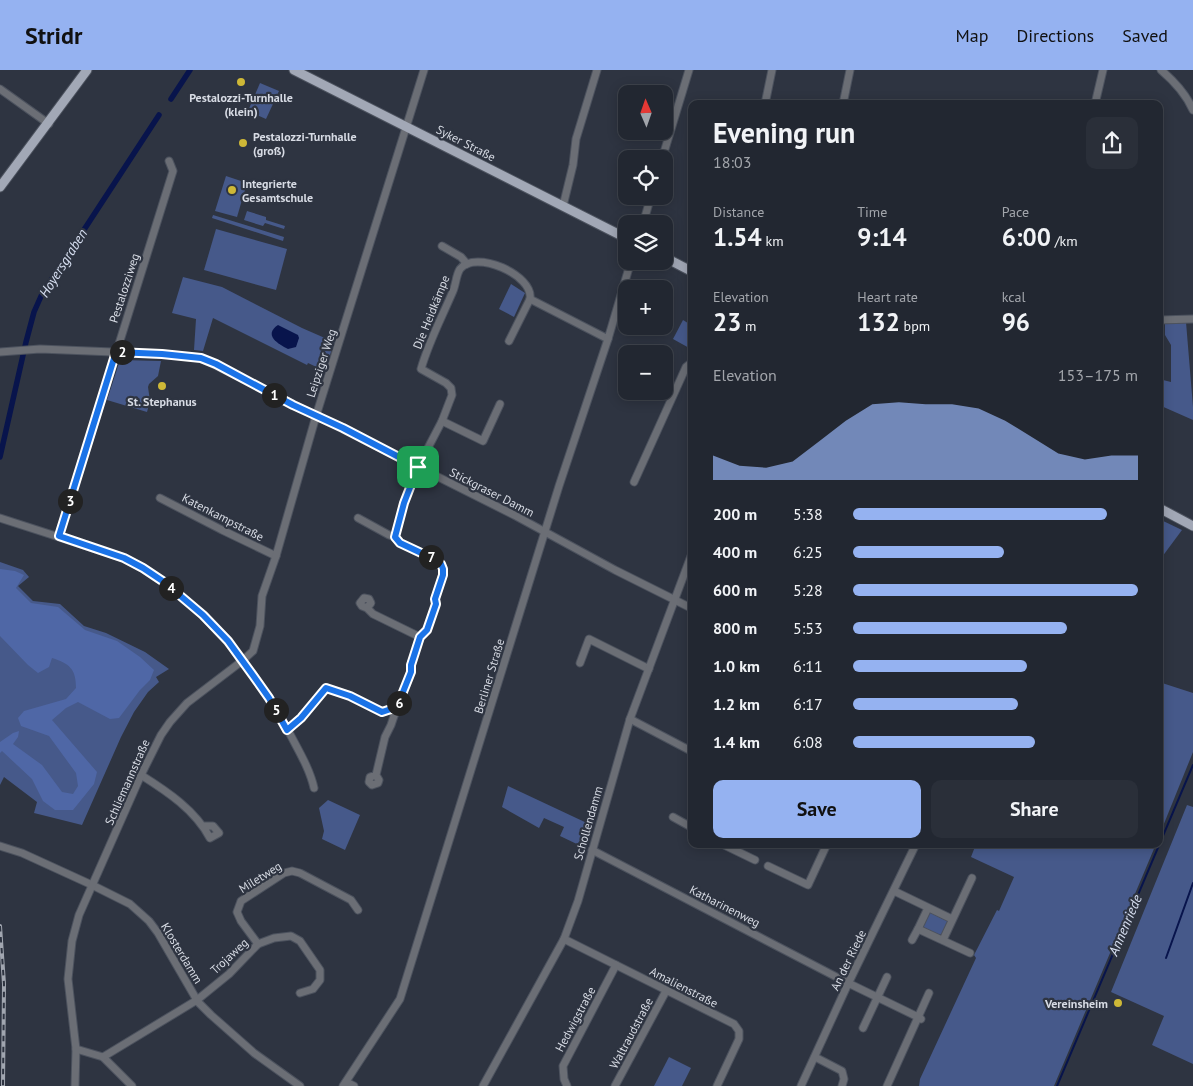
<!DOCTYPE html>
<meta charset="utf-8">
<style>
:root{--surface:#222731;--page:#2a2f39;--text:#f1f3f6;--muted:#a2a5ab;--line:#3f444d;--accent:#95b2f1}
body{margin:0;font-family:"PT Sans",sans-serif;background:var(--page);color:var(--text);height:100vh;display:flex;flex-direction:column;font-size:19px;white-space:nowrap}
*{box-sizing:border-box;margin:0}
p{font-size:16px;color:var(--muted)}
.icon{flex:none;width:28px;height:28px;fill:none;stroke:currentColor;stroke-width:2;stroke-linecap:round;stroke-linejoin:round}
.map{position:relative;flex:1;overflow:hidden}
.details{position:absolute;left:688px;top:30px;width:475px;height:748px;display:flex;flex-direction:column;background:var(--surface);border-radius:10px;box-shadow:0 2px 12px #0003,0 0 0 1px var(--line)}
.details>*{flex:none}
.needle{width:32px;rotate:358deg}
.controls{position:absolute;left:618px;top:15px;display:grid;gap:10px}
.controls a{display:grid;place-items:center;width:55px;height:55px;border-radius:10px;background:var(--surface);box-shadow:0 2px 12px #0003,0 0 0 1px var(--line);font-size:25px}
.pin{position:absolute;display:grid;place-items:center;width:42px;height:42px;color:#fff;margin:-21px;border-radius:10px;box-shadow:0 2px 8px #0006}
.km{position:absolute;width:25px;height:25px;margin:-12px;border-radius:50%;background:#222;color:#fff;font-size:14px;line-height:25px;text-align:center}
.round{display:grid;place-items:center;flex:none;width:52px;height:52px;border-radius:10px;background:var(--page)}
.head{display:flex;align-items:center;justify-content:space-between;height:85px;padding:0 25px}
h1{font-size:28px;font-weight:800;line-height:38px}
.figures{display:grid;grid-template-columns:repeat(3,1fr);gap:8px;height:85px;padding:5px 25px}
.figures div{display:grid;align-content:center}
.figures b{font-size:25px;font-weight:800}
.figures small{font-size:14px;font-weight:400}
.figures p{font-size:14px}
.chart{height:140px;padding:10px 25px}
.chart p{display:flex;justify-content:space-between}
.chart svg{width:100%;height:90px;margin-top:5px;fill:var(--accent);opacity:.7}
.cta{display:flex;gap:10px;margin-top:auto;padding:10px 25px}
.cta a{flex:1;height:58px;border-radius:10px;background:var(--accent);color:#111;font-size:20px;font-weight:800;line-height:58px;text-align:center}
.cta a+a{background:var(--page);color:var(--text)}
ul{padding:0 25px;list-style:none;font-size:16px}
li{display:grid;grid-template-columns:80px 60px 1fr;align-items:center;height:38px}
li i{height:12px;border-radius:6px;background:var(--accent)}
header{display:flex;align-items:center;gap:30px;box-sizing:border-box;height:70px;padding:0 25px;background:var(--accent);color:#111}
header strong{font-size:24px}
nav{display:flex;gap:28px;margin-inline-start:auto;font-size:18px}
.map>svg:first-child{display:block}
</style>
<header>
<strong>Stridr</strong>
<nav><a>Map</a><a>Directions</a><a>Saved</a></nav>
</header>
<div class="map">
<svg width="1193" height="1016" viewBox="0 0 1193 1016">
<rect width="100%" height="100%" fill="#2e3441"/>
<g fill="#46598a">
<path d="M260,13L279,21L266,49L248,41Z"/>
<path d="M226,106L247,113L237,147L215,141Z"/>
<path d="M247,141L266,147V150L285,156L284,159L265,153L263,156L244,150Z"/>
<path d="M213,145L284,167L283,171L212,148Z"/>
<path d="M216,159L287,179L276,220L204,200Z"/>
<path d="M183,207L222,217L302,258L334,272L325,301L308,293L307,295L213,248L203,281L194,280L196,249L172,243Z"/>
<path d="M511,214L525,223L514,247L499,239Z"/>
<path d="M683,250L691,255V279L673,269Z"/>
<path d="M1186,252L1193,337V350L1159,335V309L1171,312V275L1165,265V253Z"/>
<path d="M120,290L161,291L158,306L149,314L148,317L150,331L147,342L107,330Z"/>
<path d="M1159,449L1182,460L1159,491Z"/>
<path d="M0,492L23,500L29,507L18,516L33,531L60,534L84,556L106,563L145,582L169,599L156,607L159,612L148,622L134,642L121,667L82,755L34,743L37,732L4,707L0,715Z"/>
<path d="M1159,612L1193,623V682L1159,766Z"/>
<path d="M508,716L589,754L581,776L560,766L564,757L544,748L539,758L502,737Z"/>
<path d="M328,730L360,745L345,780L322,769L324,761L319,738Z"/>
<path d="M1187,735L1193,737V994L1152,975L1164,946L1111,922Z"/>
<path d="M976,774H1156L1054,1016H919L920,1009L976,888L974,885L997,840L999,841L1014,807L971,787Z"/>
<path d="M933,842L935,843V845L943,849L944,847L947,849L948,852L942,864L939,865L924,859L923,856L928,844Z"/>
<path d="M669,987L691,998L682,1016H654Z"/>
</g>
<path fill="#4f67a6" d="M0,499L15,501L24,505L16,518L31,533L58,537L85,560L117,571L140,587L154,600L150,610L140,620L119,648L110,649L78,632L66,638L52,650L97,702L94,714L73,740H55L43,731L32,709L2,681L0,683V672L13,663L19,661L18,667L13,674L42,695L62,722L73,724L78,716L76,703L49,666L21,656L18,648L24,641L66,629L76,618C76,599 70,594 52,588L49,597L38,603L28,595L0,566Z"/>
<path fill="#08144c" d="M278,255L298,265L299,268L296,277L288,279C278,274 263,265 278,255Z"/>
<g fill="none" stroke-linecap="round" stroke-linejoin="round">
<g stroke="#08144c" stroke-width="2">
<path d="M1166,888L1193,813"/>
<path d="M1057,1016L1193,695"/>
</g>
<g stroke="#08144c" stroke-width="5.5">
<path d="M171,29L190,0"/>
<path d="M0,387L26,272L34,242L42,224L159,45"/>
</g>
<g stroke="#4c525e" stroke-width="9">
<g id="minor">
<path d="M1161,0C1174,11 1186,24 1193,40"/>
<path d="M0,19L49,54"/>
<path d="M765,34L772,0"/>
<path d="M843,34L850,0"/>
<path d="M1095,34L1103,0"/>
<path d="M662,89L689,0"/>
<path d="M563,136L573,95L576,69L597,0"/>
<path d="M643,154L651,126"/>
<path d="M442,176L461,187L467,194"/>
<path d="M1159,250L1193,249"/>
<path d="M509,271L530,229"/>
<path d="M0,282L40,279L162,284L201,288L514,445L615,500L691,538"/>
<path d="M442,351L483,371L500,334"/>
<path d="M634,412L686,297L691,293"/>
<path d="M160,428L222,460L276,486"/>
<path d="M0,448L124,488C199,527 252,593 291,666C300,683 310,700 314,718"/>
<path d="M358,448L389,465L395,467"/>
<path d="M59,466L173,101L169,91"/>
<path d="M367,538L371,533L369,529L364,528L360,533L362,536L367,538L373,544L420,567"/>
<path d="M580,593L589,569L649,599"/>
<path d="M630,649L691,681"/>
<path d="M287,660L301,648L326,618L350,626L382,642L397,637L411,602V595L420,567L427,560L436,534L435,529L443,505V499L441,494L435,489L400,473L395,467L404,433L418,397L442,351L452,325L451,318L446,313L421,299C429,271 442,247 453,221C456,214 456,205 460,199C475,179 534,205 530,229L608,269"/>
<path d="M141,705C168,722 195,740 210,768L219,763L213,756H203"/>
<path d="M376,705L370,707L369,712L372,715L378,713L379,710L376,705L385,667L391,655L397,637"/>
<path d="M673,747L691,757"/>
<path d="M722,774L755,790"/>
<path d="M0,776L22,783L92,815L130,834L149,851L158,863L198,932L211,945L254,983L300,1016"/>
<path d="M592,780L848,913L918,947L921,949"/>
<path d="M768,796L808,815L827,774"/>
<path d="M894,821L952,849"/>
<path d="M928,838L918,859L970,883"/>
<path d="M564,869L734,954L739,961V969L717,1016"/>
<path d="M912,870L918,859"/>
<path d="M943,870L972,808"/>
<path d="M258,874L241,851L237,842L241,831L284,803L292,801L300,803L351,830L358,840"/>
<path d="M863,958L887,907"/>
<path d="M76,979L103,987L132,1016"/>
<path d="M103,987L197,930L229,904L258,874L274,868L291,866L300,871L320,900V910L313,919L300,923"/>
<path d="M815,987L842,1001L844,1009L842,1016"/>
<path d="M346,1012L354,1016"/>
<path d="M75,1016L76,979L68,909L72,871L79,845L141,705L161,665L170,652L187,633L242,591L253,581L260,556L262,526L276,486L316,346L424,0"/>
<path d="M343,1016L400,929L559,416L608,269L631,191"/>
<path d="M483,1016L564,869L578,831L630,649L691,486"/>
<path d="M567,1016L564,1009L563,996L616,895"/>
<path d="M615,1016L666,921"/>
<path d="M801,1016L847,916L916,774"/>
<path d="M887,1016L929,923"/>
</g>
</g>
<g stroke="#4c525e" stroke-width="11">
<g id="major">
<path d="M294,0L626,168"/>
<path d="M0,117L87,0"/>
<path d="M664,187L691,201"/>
<path d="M1159,438L1193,456"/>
</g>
</g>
<use href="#minor" stroke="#6b6e75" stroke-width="7"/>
<use href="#major" stroke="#a2a8b6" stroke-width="9"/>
<g stroke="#a1a6b0" stroke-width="4">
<path id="rail" d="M0,856L4,914L3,1016"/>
</g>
<use href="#rail" stroke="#2e3441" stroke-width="2" stroke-dasharray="5.5" stroke-linecap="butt"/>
</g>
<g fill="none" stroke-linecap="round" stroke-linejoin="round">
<g stroke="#fff" stroke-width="10">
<path id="route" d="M116,282L162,284L201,288L216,294L293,335L343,358L418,397L404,433L395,467L400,473L434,489L441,494L443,499V505L435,529L436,534L427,560L420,567L411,595V602L397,637L382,642L350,626L326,618L301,648L287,660L269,628L252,604L228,571L203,545L164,512L143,498L124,488L59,466Z"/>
</g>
<use href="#route" stroke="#1a73e8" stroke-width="6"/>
</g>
<g fill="#ceb837" stroke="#2e3441" stroke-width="2">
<circle cx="241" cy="12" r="5"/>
<circle cx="243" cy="73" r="5"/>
<circle cx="232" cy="120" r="5"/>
<circle cx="162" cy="316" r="5"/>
<circle cx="1118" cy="933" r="5"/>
</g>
<g text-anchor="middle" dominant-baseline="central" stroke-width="4.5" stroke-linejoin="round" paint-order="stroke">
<g font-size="12" font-weight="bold" fill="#d7dbe4" stroke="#2e3441">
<text x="241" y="27">Pestalozzi-Turnhalle<tspan x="241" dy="14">(klein)</tspan></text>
<text x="253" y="66" text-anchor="start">Pestalozzi-Turnhalle<tspan x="253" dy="14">(groß)</tspan></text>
<text x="242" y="113" text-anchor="start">Integrierte<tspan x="242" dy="14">Gesamtschule</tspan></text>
<text x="162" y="331">St. Stephanus</text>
<text x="1108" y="933" text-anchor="end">Vereinsheim</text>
</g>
<g font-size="12" fill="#d7dbe4" stroke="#2e3441">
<text transform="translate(466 73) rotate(27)">Syker Straße</text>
<text transform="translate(124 218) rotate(-72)">Pestalozziweg</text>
<text transform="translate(431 242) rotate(-68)">Die Heidkämpe</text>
<text transform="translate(321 293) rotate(-72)">Leipziger Weg</text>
<text transform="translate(492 422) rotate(27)">Stickgraser Damm</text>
<text transform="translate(223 447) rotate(27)">Katenkampstraße</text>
<text transform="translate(489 606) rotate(-73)">Berliner Straße</text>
<text transform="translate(127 712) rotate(-66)">Schliemannstraße</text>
<text transform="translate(588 753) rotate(-74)">Schollendamm</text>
<text transform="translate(260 807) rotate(-32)">Miletweg</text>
<text transform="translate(725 836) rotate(27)">Katharinenweg</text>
<text transform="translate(182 883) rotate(59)">Klosterdamm</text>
<text transform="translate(229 886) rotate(-43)">Trojaweg</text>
<text transform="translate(848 890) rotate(-64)">An der Riede</text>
<text transform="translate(684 917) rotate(27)">Amalienstraße</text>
<text transform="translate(575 949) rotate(-62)">Hedwigstraße</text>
<text transform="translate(631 963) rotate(-62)">Waltraudstraße</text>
</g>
<g font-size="14" font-style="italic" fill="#d8e0f2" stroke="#2e3441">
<text transform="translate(63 193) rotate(-58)">Hoyersgraben</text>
<text transform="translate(1125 855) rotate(-67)">Annenriede</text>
</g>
</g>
</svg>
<div class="controls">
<a><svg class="needle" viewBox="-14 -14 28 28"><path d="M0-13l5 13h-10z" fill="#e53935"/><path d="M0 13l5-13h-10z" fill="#a2a5ab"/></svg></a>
<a><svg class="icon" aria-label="locate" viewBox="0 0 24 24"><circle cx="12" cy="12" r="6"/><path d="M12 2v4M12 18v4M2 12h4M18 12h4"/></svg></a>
<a><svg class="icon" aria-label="layers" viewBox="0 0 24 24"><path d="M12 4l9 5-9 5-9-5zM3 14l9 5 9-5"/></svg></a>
<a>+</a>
<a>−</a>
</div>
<div class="pin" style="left:418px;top:397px;background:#1e9e55"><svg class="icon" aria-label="arrive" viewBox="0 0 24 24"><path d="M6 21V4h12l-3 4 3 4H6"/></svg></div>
<b class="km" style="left:274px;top:325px">1</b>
<b class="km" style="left:122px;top:282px">2</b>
<b class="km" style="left:70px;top:431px">3</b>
<b class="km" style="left:171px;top:518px">4</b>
<b class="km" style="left:276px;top:640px">5</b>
<b class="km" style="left:399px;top:633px">6</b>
<b class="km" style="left:431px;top:487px">7</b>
<section class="details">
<div class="head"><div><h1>Evening run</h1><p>18:03</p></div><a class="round"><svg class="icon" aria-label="share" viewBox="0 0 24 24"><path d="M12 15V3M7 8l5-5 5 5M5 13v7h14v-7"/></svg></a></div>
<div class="figures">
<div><p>Distance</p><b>1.54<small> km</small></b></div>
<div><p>Time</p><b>9:14</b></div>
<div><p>Pace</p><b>6:00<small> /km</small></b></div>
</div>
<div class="figures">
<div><p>Elevation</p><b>23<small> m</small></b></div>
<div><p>Heart rate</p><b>132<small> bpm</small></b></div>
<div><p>kcal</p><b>96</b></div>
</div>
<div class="chart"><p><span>Elevation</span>153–175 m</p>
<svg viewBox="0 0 160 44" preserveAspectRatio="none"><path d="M0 44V32L10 37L20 38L30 35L40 25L50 15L60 7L70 6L80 7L90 7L100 9L110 15L120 23L130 31L140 34L150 32L160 32V44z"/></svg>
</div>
<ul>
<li><b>200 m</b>5:38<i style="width:89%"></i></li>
<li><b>400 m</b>6:25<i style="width:53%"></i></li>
<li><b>600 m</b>5:28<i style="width:100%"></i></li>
<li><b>800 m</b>5:53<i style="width:75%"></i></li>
<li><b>1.0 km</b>6:11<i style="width:61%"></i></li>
<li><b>1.2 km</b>6:17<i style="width:58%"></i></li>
<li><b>1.4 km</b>6:08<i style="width:64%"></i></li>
</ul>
<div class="cta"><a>Save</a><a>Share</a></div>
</section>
</div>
